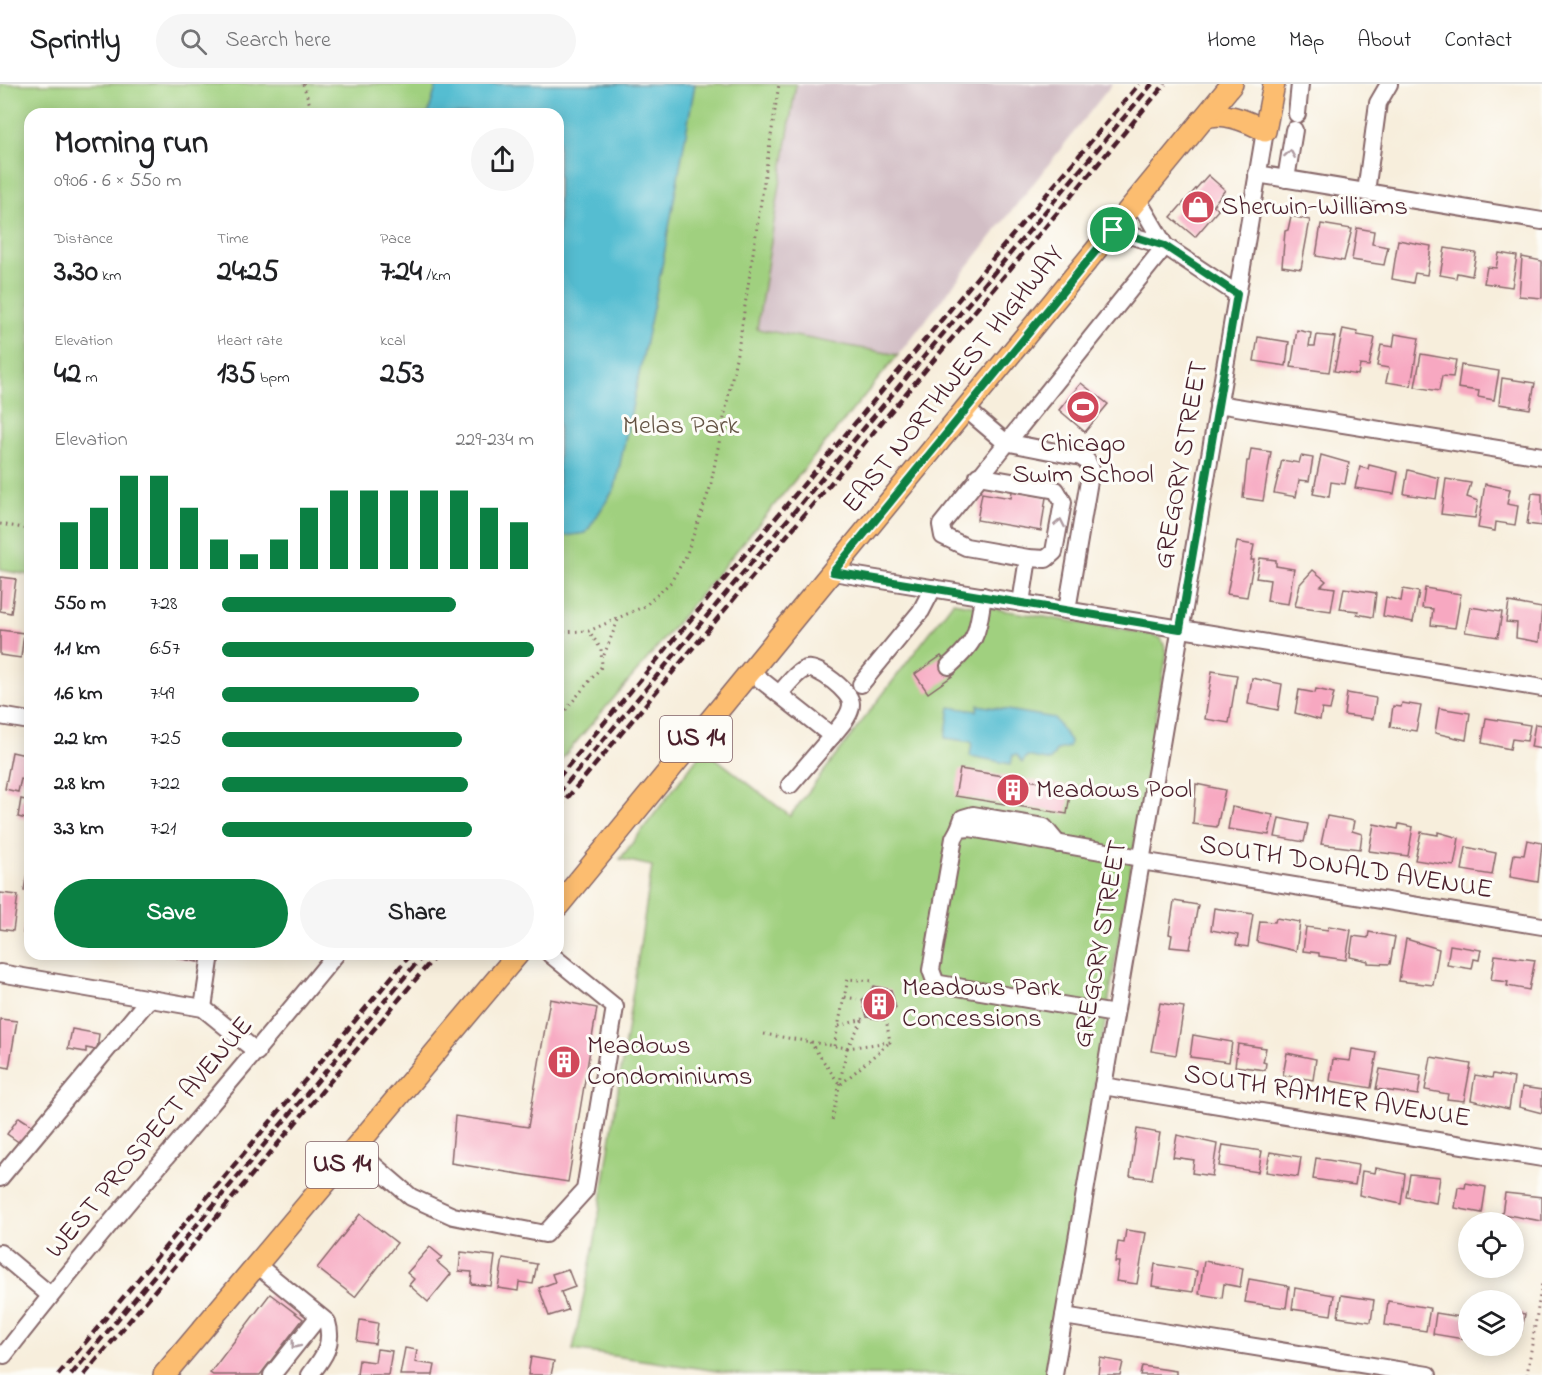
<!DOCTYPE html>
<meta charset="utf-8">
<style>
:root{--surface:#fff;--page:#f6f6f6;--text:#202124;--muted:#757577;--line:#e0e0e0;--accent:#0b8043}
body{margin:0;font-family:"Indie Flower",sans-serif;background:var(--page);color:var(--text);height:100vh;display:flex;flex-direction:column;font-size:22px;white-space:nowrap}
*{box-sizing:border-box;margin:0}
p{font-size:20px;color:var(--muted)}
.icon{flex:none;width:33px;height:33px;fill:none;stroke:currentColor;stroke-width:2;stroke-linecap:round;stroke-linejoin:round}
.map{position:relative;flex:1;overflow:hidden}
.side{position:absolute;left:24px;top:24px;width:540px;height:852px;display:flex;flex-direction:column;background:var(--surface);border-radius:18px;box-shadow:0 3px 15px #0003}
.side>*{flex:none}
.controls{position:absolute;left:1458px;top:1128px;display:grid;gap:12px}
.controls a{display:grid;place-items:center;width:66px;height:66px;border-radius:50%;background:var(--surface);box-shadow:0 3px 15px #0003;font-size:30px}
.pin{position:absolute;display:grid;place-items:center;width:51px;height:51px;color:#fff;margin:-26px;border:3px solid #fff;border-radius:50%;box-shadow:0 2px 6px #0007}
.round{display:grid;place-items:center;flex:none;width:63px;height:63px;border-radius:32px;background:var(--page)}
.overview{display:flex;align-items:center;justify-content:space-between;height:102px;padding:0 30px}
h1{font-size:33px;font-weight:700;line-height:45px}
.figures{display:grid;grid-template-columns:repeat(3,1fr);gap:9px;height:102px;padding:6px 30px}
.figures div{display:grid;align-content:center}
.figures b{font-size:30px;font-weight:700}
.figures small{font-size:16px;font-weight:400}
.figures p{font-size:16px}
.chart{height:168px;padding:12px 30px}
.chart p{display:flex;justify-content:space-between}
.chart svg{width:100%;height:108px;margin-top:6px;stroke:var(--accent);stroke-width:6}
.button{display:flex;gap:12px;margin-top:auto;padding:12px 30px}
.button a{flex:1;height:69px;border-radius:36px;background:var(--accent);color:#fff;font-size:24px;font-weight:700;line-height:69px;text-align:center}
.button a+a{background:var(--page);color:var(--text)}
ul{padding:0 30px;list-style:none;font-size:20px}
li{display:grid;grid-template-columns:96px 72px 1fr;align-items:center;height:45px}
li i{height:15px;border-radius:8px;background:var(--accent)}
header{display:flex;align-items:center;gap:36px;box-sizing:border-box;height:84px;padding:0 30px;background:var(--surface);border-bottom:2px solid var(--line)}
header strong{font-size:28px}
nav{display:flex;gap:33px;margin-inline-start:auto;font-size:21px}
.search{width:420px;height:54px;background:var(--page);display:flex;align-items:center;gap:15px;box-sizing:border-box;padding:0 21px;border-radius:33px;color:var(--muted);font-size:22px}
.map>svg:first-child{display:block}
</style>
<header>
<strong>Sprintly</strong>
<div class="search"><svg class="icon" aria-label="search" viewBox="0 0 24 24"><circle cx="10" cy="10" r="6"/><path d="M15 15l6 6"/></svg>Search here</div>
<nav><a>Home</a><a>Map</a><a>About</a><a>Contact</a></nav>
</header>
<div class="map">
<svg width="1542" height="1291" viewBox="0 0 1542 1291">
<rect width="100%" height="100%" fill="#fdfcf7"/>
<filter id="ink" filterUnits="userSpaceOnUse"><feTurbulence type="fractalNoise" baseFrequency=".0167" numOctaves="2"/><feDisplacementMap in="SourceGraphic" scale="12" xChannelSelector="R" yChannelSelector="G"/><feConvolveMatrix kernelMatrix="1 2 1 2 8 2 1 2 1" color-interpolation-filters="sRGB"/></filter>
<filter id="wash" filterUnits="userSpaceOnUse"><feTurbulence type="fractalNoise" baseFrequency=".008" numOctaves="4" result="noise"/><feDisplacementMap in="SourceGraphic" scale="24" xChannelSelector="R" yChannelSelector="G"/><feGaussianBlur stdDeviation="1.35" result="paint"/><feColorMatrix in="noise" values="0 0 0 0 0 0 0 0 0 0 0 0 0 0 0 0 0 1.4 0 .05"/><feComposite in="paint" operator="in"/></filter>
<g filter="url(#wash)">
<rect width="100%" height="100%" fill="#f7eedc"/>
<path fill="#d2bec5" d="M796,0H1112L898,271L757,245Z"/>
<g fill="#a0d07f" stroke="#757855" stroke-width="1.5">
<path d="M0,0H796L757,245L898,271L639,585L558,679V30H30V491L0,486Z"/>
<path d="M953,518L1154,551L1161,554L1167,568L1046,1291H745L573,1266L596,1150L652,782L620,775L704,665L790,732Z"/>
</g>
<g fill="#54bdd1" stroke="#4f6e7e" stroke-width="1.5">
<path d="M437,0H695L663,177L615,404L586,449L558,453V30H428Z"/>
<path d="M978,621L1054,634L1070,657L1069,663L1057,666L1050,677L1027,672L1022,679L1017,671H1013L1011,680L970,672L972,658L945,654L950,623L977,627Z"/>
</g>
<g id="blocks">
<g fill="#f7a8c1">
<path d="M1208,91L1225,106L1213,121L1219,125L1195,153L1171,133Z"/>
<path d="M1291,132L1310,136L1301,185L1282,182L1285,147L1288,146Z"/>
<path d="M1321,140L1352,145L1344,177L1316,172Z"/>
<path d="M1357,144L1374,147L1372,160L1388,163L1384,181L1352,176Z"/>
<path d="M1398,156L1431,162L1427,191L1415,189L1413,199L1392,195Z"/>
<path d="M1445,164L1476,169L1472,192L1457,189L1456,194L1440,191Z"/>
<path d="M1499,169L1517,172L1512,203L1484,199L1487,183L1496,184Z"/>
<path d="M1522,173L1542,177V214L1519,212Z"/>
<path d="M1343,245L1358,248L1357,251L1375,254L1369,282L1360,281L1358,291L1334,287Z"/>
<path d="M1297,246L1311,249L1309,262H1315L1317,251L1335,253L1329,288L1291,283Z"/>
<path d="M1395,250L1419,254L1411,302L1386,298L1389,284L1377,282L1381,261L1393,263Z"/>
<path d="M1258,253L1289,258L1286,282L1254,277Z"/>
<path d="M1421,270L1456,276L1453,293L1442,292L1439,307L1415,303Z"/>
<path d="M1461,281L1499,287L1494,316L1478,313L1479,307L1458,304Z"/>
<path d="M1502,294L1535,299L1530,325L1499,320Z"/>
<path d="M1081,299L1108,320L1085,348L1059,326Z"/>
<path d="M1251,365L1271,368L1263,417L1243,414L1247,377H1249Z"/>
<path d="M1321,371L1349,379L1345,400L1331,398L1329,413L1313,410Z"/>
<path d="M1301,372L1313,374L1309,397L1299,396L1296,413L1274,409L1282,376L1299,379Z"/>
<path d="M1369,381L1398,388L1394,410L1355,404L1360,383L1368,385Z"/>
<path d="M1408,386L1439,394L1436,415L1404,410Z"/>
<path d="M1446,395L1471,399L1467,413L1478,417L1475,434L1441,430Z"/>
<path d="M1485,400L1510,405L1507,420L1518,422L1515,441L1496,438L1495,447L1478,444Z"/>
<path d="M1012,407L1046,413L1041,447L977,436L982,409L1011,414Z"/>
<path d="M1532,409L1542,410V442L1527,440Z"/>
<path d="M1237,458L1254,461L1251,476H1254L1247,513L1227,510Z"/>
<path d="M1260,474L1276,476V482L1294,485L1288,520L1267,517L1270,496L1256,494Z"/>
<path d="M1313,486L1326,497L1321,502L1335,504L1331,527L1295,522L1300,500Z"/>
<path d="M1,493L16,495L11,529L0,527Z"/>
<path d="M1344,504L1376,509L1373,533L1357,530L1358,527L1340,525Z"/>
<path d="M1425,504L1461,510L1455,544L1431,541L1433,525L1422,524Z"/>
<path d="M1403,505L1419,508L1413,538L1383,532L1386,513L1401,517Z"/>
<path d="M1509,518L1542,524L1539,558L1516,554L1517,539L1506,538Z"/>
<path d="M1470,523L1502,528L1498,553L1465,548Z"/>
<path d="M0,546L24,549L21,574L0,571Z"/>
<path d="M941,572L955,590L928,609L915,590Z"/>
<path d="M1212,587L1237,591L1229,639L1205,635Z"/>
<path d="M1252,594L1282,600L1278,626L1248,620Z"/>
<path d="M1316,605L1334,609L1330,626L1322,625L1320,636L1295,629L1299,606L1315,609Z"/>
<path d="M1347,609L1376,614L1373,635L1344,631Z"/>
<path d="M1402,619L1421,622L1416,647L1390,643L1393,622L1401,623Z"/>
<path d="M1439,624L1470,629L1466,656L1435,649Z"/>
<path d="M1486,634L1530,641L1527,657L1512,655L1510,665L1482,659Z"/>
<path d="M1535,640L1542,641V665L1531,663Z"/>
<path d="M12,668L30,672V696L21,695L18,708L5,705Z"/>
<path d="M960,685L1071,703L1067,730L955,712Z"/>
<path d="M1196,700L1225,706L1217,743L1193,740Z"/>
<path d="M21,715L30,717V736L18,733Z"/>
<path d="M1232,723L1273,731L1269,751L1228,745Z"/>
<path d="M1327,732L1354,737L1352,747L1362,750L1360,765L1321,760Z"/>
<path d="M1279,734L1308,740L1304,758L1275,753Z"/>
<path d="M1374,740L1398,745L1399,740L1413,743L1408,772L1369,767Z"/>
<path d="M1421,748L1438,751V748L1459,754L1454,782L1415,776Z"/>
<path d="M1527,756L1542,759L1538,798L1510,793L1514,770L1524,771Z"/>
<path d="M1466,763L1496,769L1492,791L1462,786Z"/>
<path d="M27,789H30V808L24,807Z"/>
<path d="M0,809L18,811L13,847L0,845Z"/>
<path d="M1174,817L1198,821L1190,865L1170,863L1172,851L1169,850Z"/>
<path d="M1214,824L1253,830L1248,863L1236,861L1238,851L1211,846Z"/>
<path d="M27,826H30V850L23,849Z"/>
<path d="M1276,834L1300,838L1296,867L1257,858L1260,837L1275,838Z"/>
<path d="M1329,842L1351,846L1346,876L1319,872V869L1303,867L1306,843L1328,846Z"/>
<path d="M1369,848L1395,853L1390,880L1368,879V877L1350,873L1353,852L1368,854Z"/>
<path d="M1406,855L1439,865L1433,901L1399,897Z"/>
<path d="M1450,861L1481,866L1479,876L1474,875L1472,885L1447,881Z"/>
<path d="M178,870H199L198,878L177,874Z"/>
<path d="M1495,871L1535,876L1529,906L1507,902L1508,898L1491,896Z"/>
<path d="M874,902L891,906L896,924L884,936L867,933L862,916Z"/>
<path d="M550,915L597,924L568,1098L451,1079L455,1032L528,1043Z"/>
<path d="M1160,919L1184,923L1176,971L1151,967Z"/>
<path d="M0,935L17,937L9,984L0,982Z"/>
<path d="M72,945L99,950L97,966L86,964V968L68,965Z"/>
<path d="M1193,951L1232,958L1229,978L1190,973Z"/>
<path d="M1238,960L1266,964L1263,978L1266,979L1265,986L1235,982Z"/>
<path d="M1352,965L1377,969L1371,1004L1330,997L1333,975L1350,977Z"/>
<path d="M1287,969L1316,975L1313,996L1283,991Z"/>
<path d="M1431,973L1471,980L1464,1017L1447,1015L1448,1010L1425,1006Z"/>
<path d="M1380,985L1421,992L1418,1011L1376,1005Z"/>
<path d="M1493,990L1514,994L1509,1025L1471,1016L1475,991L1492,994Z"/>
<path d="M1522,1003L1542,1006V1029L1519,1023Z"/>
<path d="M19,1033L33,1042L20,1059L7,1050Z"/>
<path d="M1137,1045L1160,1049L1152,1095L1130,1092Z"/>
<path d="M1177,1051L1217,1060L1212,1092L1192,1089L1194,1076L1173,1073Z"/>
<path d="M1223,1061L1262,1067L1258,1088L1219,1082Z"/>
<path d="M1270,1068L1301,1073L1298,1093L1266,1088Z"/>
<path d="M1316,1074L1358,1081L1355,1101L1313,1095Z"/>
<path d="M1376,1084L1405,1090L1401,1120L1359,1111L1362,1087L1375,1089Z"/>
<path d="M1410,1090L1440,1093L1436,1119L1406,1113Z"/>
<path d="M1466,1099L1486,1103L1482,1129L1455,1124L1458,1103L1465,1104Z"/>
<path d="M1505,1109L1542,1113V1137L1502,1130Z"/>
<path d="M360,1130L397,1159L355,1213L317,1184Z"/>
<path d="M1126,1146L1146,1149L1137,1200L1116,1197L1119,1178H1115L1118,1158L1124,1159Z"/>
<path d="M430,1163L442,1173L437,1178L451,1190L428,1218L409,1201L414,1195L407,1189Z"/>
<path d="M461,1168L495,1172L491,1202L471,1200L472,1188L459,1187Z"/>
<path d="M503,1174L537,1180L533,1200L519,1198L518,1207L498,1204Z"/>
<path d="M1204,1177L1243,1184L1240,1203L1224,1200L1222,1214L1199,1210Z"/>
<path d="M1155,1180L1197,1187L1193,1208L1152,1202Z"/>
<path d="M568,1185L575,1203L561,1208L568,1226L549,1232L539,1204L555,1198L552,1190Z"/>
<path d="M1249,1195L1289,1202L1286,1224L1245,1218Z"/>
<path d="M1295,1204L1334,1211L1331,1231L1292,1225Z"/>
<path d="M270,1210L303,1235L260,1291H213L210,1289Z"/>
<path d="M1341,1211L1374,1216L1371,1238L1338,1233Z"/>
<path d="M1388,1217L1430,1224L1426,1247L1385,1241Z"/>
<path d="M1514,1228L1525,1230L1521,1249L1514,1247Z"/>
<path d="M1436,1229L1467,1234L1463,1255L1433,1250Z"/>
<path d="M360,1236L378,1239L375,1260L357,1257Z"/>
<path d="M405,1264L417,1266L415,1278L435,1281L433,1291H400Z"/>
<path d="M377,1265L392,1267L388,1291H357L359,1276L375,1278Z"/>
<path d="M531,1273L554,1277L551,1291H528Z"/>
<path d="M1100,1274L1123,1278L1120,1291H1098Z"/>
<path d="M1142,1282L1176,1287V1291H1140Z"/>
</g>
</g>
</g>
<g filter="url(#ink)">
<use href="#blocks" fill-opacity="0" stroke="#876769" stroke-width="1.5"/>
<g fill="none" stroke-linecap="round" stroke-linejoin="round">
<g stroke="#876769" stroke-width="20">
<g id="minor">
<path d="M1297,30L1300,0"/>
<path d="M1257,90L1542,137"/>
<path d="M1286,95L1294,46"/>
<path d="M1366,108L1378,19L1389,0"/>
<path d="M1138,116L1165,162"/>
<path d="M1113,146L1165,162L1237,210"/>
<path d="M1218,320L1542,372"/>
<path d="M966,325L1005,358L1081,373L1087,377L1091,385L1067,526"/>
<path d="M978,392L1056,406L1063,418L1054,468L1046,475L1028,474"/>
<path d="M833,488L1542,604"/>
<path d="M1021,519L1028,474L966,463L943,452L941,441L1165,162"/>
<path d="M949,582C978,556 977,550 983,512"/>
<path d="M751,588L832,652L790,701"/>
<path d="M861,600L921,527L933,504"/>
<path d="M779,610C786,603 797,587 806,585C818,582 851,608 851,620C851,632 839,643 832,652"/>
<path d="M0,632L30,637"/>
<path d="M959,745L963,734L973,731L1044,743L1058,760"/>
<path d="M1141,777L1542,842"/>
<path d="M0,889L203,924L257,968"/>
<path d="M203,924L211,870"/>
<path d="M1115,930L940,900L935,897L931,886L954,754L959,745L970,744L1141,774"/>
<path d="M1103,1002L1542,1074"/>
<path d="M355,1065L411,1113L453,1132L545,1150L585,1106L615,923L550,870"/>
<path d="M0,1094L149,915"/>
<path d="M0,1169L50,1211"/>
<path d="M258,1182L327,1238C334,1261 323,1274 310,1291"/>
<path d="M1064,1232L1428,1291"/>
<path d="M4,1271C110,1134 227,1005 336,870"/>
<path d="M272,1291L319,1232"/>
<path d="M1054,1291L1265,47"/>
</g>
</g>
<g stroke="#876769" stroke-width="24">
<g id="major">
<path d="M1202,36C1218,24 1250,38 1265,47L1274,0"/>
<path d="M558,822L1232,0"/>
<path d="M164,1291L518,870"/>
</g>
</g>
<g stroke="#876769" stroke-width="3" stroke-dasharray="1.5 4.5" stroke-linecap="butt">
<path d="M303,0L313,30"/>
<path d="M0,440L30,445"/>
<path d="M558,548L589,547L645,522L671,498L686,472L710,404L740,254L779,0"/>
<path d="M604,571L618,536"/>
<path d="M558,635L602,582L601,565L589,547"/>
<path d="M845,913L857,915"/>
<path d="M839,942L863,935"/>
<path d="M764,950L847,964L832,1037"/>
<path d="M810,958L840,1001L890,958"/>
<path d="M834,962L848,895L873,897"/>
<path d="M847,964L890,958L887,940"/>
<path d="M847,964L863,935"/>
<path d="M1527,1291L1542,1199"/>
</g>
<use href="#minor" stroke="#fff" stroke-width="16"/>
<use href="#major" stroke="#fcbd6f" stroke-width="21"/>
<g stroke="#4a1f2b" stroke-width="4.5" stroke-dasharray="9 4.5" stroke-linecap="butt">
<path d="M558,694L1139,0"/>
<path d="M558,710L1152,0"/>
<path d="M558,725L1165,0"/>
<path d="M58,1291L411,870"/>
<path d="M71,1291L424,870"/>
<path d="M84,1291L437,870"/>
</g>
</g>
<defs><path id="oneway-chevron" d="M-2-3.5L2.5 0L-2 3.5" fill="none" stroke-width="1.6" stroke-linecap="round" stroke-linejoin="round" transform="scale(1.5)"/></defs>
<g stroke="#ae9aa0">
<use href="#oneway-chevron" transform="translate(1290 70) rotate(-81)"/>
<use href="#oneway-chevron" transform="translate(1060 439) rotate(-79)"/>
<use href="#oneway-chevron" transform="translate(295 1261) rotate(128)"/>
</g>
</g>
<g fill="none" stroke-linecap="round" stroke-linejoin="round" filter="url(#ink)">
<g stroke="#fff" stroke-width="12">
<path id="route" d="M1113,146L1165,162L1237,210L1180,545L833,488Z"/>
</g>
<use href="#route" stroke="#0b8043" stroke-width="8"/>
</g>
<defs>
<g id="shop-disc" transform="scale(1.725)"><circle r="9.5" fill="#d1495b" stroke="#fdfcf7"/><path d="M-5-2.5h2.3a2.7 3.5 0 0 1 5.4 0H5L5.5 6h-11ZM-1.5-2.5h3a1.5 2.3 0 0 0-3 0Z" fill="#fff"/></g>
<g id="stadium-disc" transform="scale(1.725)"><circle r="9.5" fill="#d1495b" stroke="#fdfcf7"/><path d="M0-5a6.5 5 0 1 0 0 10a6.5 5 0 1 0 0-10ZM-3.5-1.8h7v3.6h-7Z" fill="#fff"/></g>
<g id="building-disc" transform="scale(1.725)"><circle r="9.5" fill="#d1495b" stroke="#fdfcf7"/><path d="M-4-6H4V6H1V3H-1V6H-4ZM-2.5-4.3h1.7v1.8h-1.7ZM.8-4.3h1.7v1.8H.8ZM-2.5-1h1.7V.8h-1.7ZM.8-1h1.7V.8H.8Z" fill="#fff"/></g>
</defs>
<g fill-rule="evenodd">
<use href="#shop-disc" x="1198" y="123"/>
<use href="#stadium-disc" x="1083" y="323"/>
<use href="#building-disc" x="1013" y="706"/>
<use href="#building-disc" x="879" y="920"/>
<use href="#building-disc" x="564" y="978"/>
</g>
<g text-anchor="middle" dominant-baseline="central" stroke-width="6" stroke-linejoin="round" paint-order="stroke">
<g fill="#fdfcf7" stroke="#806168" stroke-width="1.5">
<rect x="660" y="632" width="72" height="46" rx="4.5"/>
<rect x="306" y="1058" width="72" height="46" rx="4.5"/>
</g>
<g font-size="26" font-weight="bold" fill="#4a1f2b">
<text x="696" y="655">US 14</text>
<text x="342" y="1081">US 14</text>
</g>
<g font-size="27" fill="#4a1f2b" stroke="#fdfcf7" text-anchor="start">
<text x="1221" y="123">Sherwin-Williams</text>
<text x="1083" y="360" text-anchor="middle">Chicago<tspan x="1083" dy="31">Swim School</tspan></text>
<text x="1036" y="706">Meadows Pool</text>
<text x="902" y="904">Meadows Park<tspan x="902" dy="31">Concessions</tspan></text>
<text x="587" y="962">Meadows<tspan x="587" dy="31">Condominiums</tspan></text>
</g>
<g font-size="27" fill="#4a1f2b" stroke="#fdfcf7">
<text transform="translate(954 296) rotate(-51)">EAST NORTHWEST HIGHWAY</text>
<text transform="translate(1182 381) rotate(-80)">GREGORY STREET</text>
<text transform="translate(1346 784) rotate(9)">SOUTH DONALD AVENUE</text>
<text transform="translate(1101 860) rotate(-80)">GREGORY STREET</text>
<text transform="translate(1327 1013) rotate(9)">SOUTH RAMMER AVENUE</text>
<text transform="translate(150 1054) rotate(-50)">WEST PROSPECT AVENUE</text>
</g>
<g font-size="27" fill="#645444" stroke="#fdfcf7">
<text x="681" y="342">Melas Park</text>
</g>
</g>
</svg>
<div class="controls">
<a><svg class="icon" aria-label="locate" viewBox="0 0 24 24"><circle cx="12" cy="12" r="6"/><path d="M12 2v4M12 18v4M2 12h4M18 12h4"/></svg></a>
<a><svg class="icon" aria-label="layers" viewBox="0 0 24 24"><path d="M12 4l9 5-9 5-9-5zM3 14l9 5 9-5"/></svg></a>
</div>
<div class="pin" style="left:1113px;top:146px;background:#1e9e55"><svg class="icon" aria-label="arrive" viewBox="0 0 24 24"><path d="M6 21V4h12l-3 4 3 4H6"/></svg></div>
<section class="side">
<div class="overview"><div><h1>Morning run</h1><p>09:06 · 6 × 550 m</p></div><a class="round"><svg class="icon" aria-label="share" viewBox="0 0 24 24"><path d="M12 15V3M7 8l5-5 5 5M5 13v7h14v-7"/></svg></a></div>
<div class="figures">
<div><p>Distance</p><b>3.30<small> km</small></b></div>
<div><p>Time</p><b>24:25</b></div>
<div><p>Pace</p><b>7:24<small> /km</small></b></div>
</div>
<div class="figures">
<div><p>Elevation</p><b>42<small> m</small></b></div>
<div><p>Heart rate</p><b>135<small> bpm</small></b></div>
<div><p>kcal</p><b>253</b></div>
</div>
<div class="chart"><p><span>Elevation</span>229–234 m</p>
<svg viewBox="0 0 160 44" preserveAspectRatio="none"><path d="M5 44V25M15 44V19M25 44V6M35 44V6M45 44V19M55 44V32M65 44V38M75 44V32M85 44V19M95 44V12M105 44V12M115 44V12M125 44V12M135 44V12M145 44V19M155 44V25"/></svg>
</div>
<ul>
<li><b>550 m</b>7:28<i style="width:75%"></i></li>
<li><b>1.1 km</b>6:57<i style="width:100%"></i></li>
<li><b>1.6 km</b>7:49<i style="width:63%"></i></li>
<li><b>2.2 km</b>7:25<i style="width:77%"></i></li>
<li><b>2.8 km</b>7:22<i style="width:79%"></i></li>
<li><b>3.3 km</b>7:21<i style="width:80%"></i></li>
</ul>
<div class="button"><a>Save</a><a>Share</a></div>
</section>
</div>
